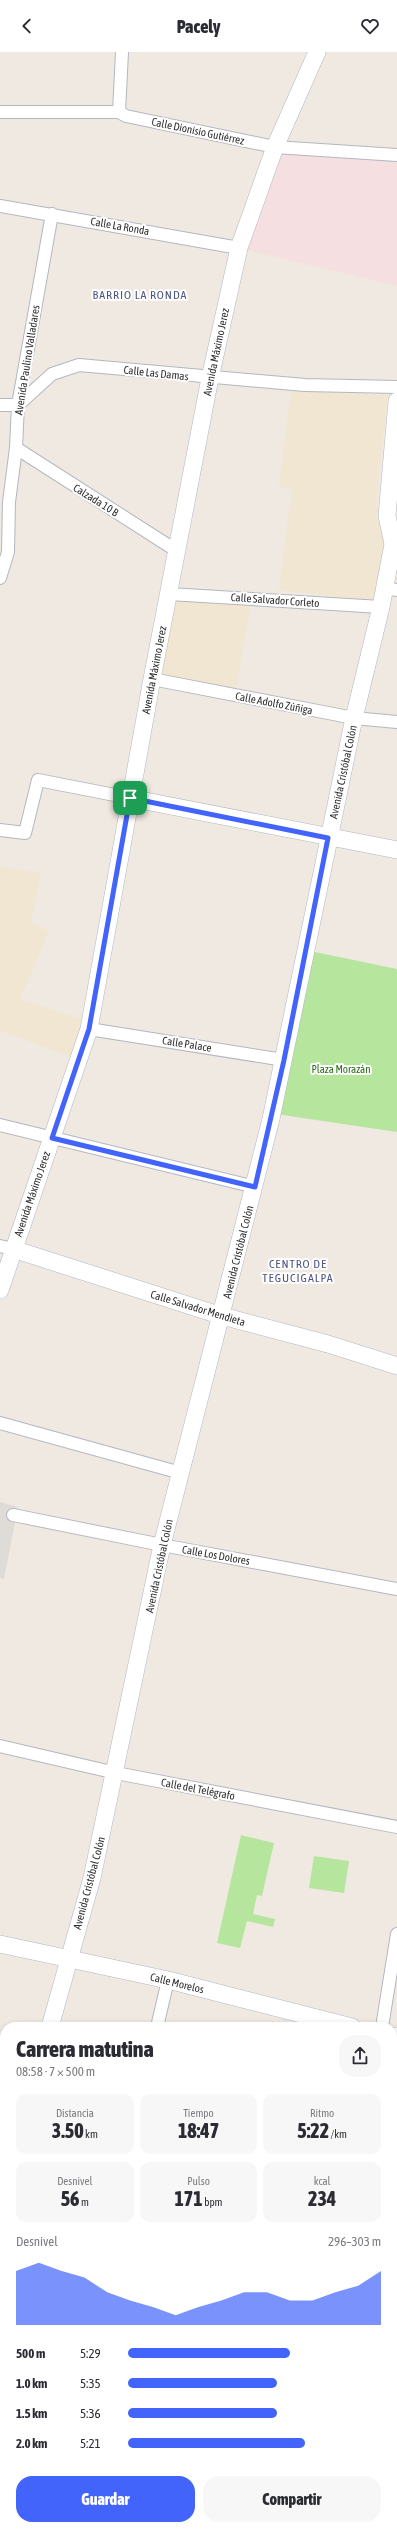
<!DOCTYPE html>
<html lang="es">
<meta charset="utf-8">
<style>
:root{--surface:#fff;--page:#f7f7f7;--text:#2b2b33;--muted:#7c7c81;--accent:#4264fb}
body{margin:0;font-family:"Asap Condensed",sans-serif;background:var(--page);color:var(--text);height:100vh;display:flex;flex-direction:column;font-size:15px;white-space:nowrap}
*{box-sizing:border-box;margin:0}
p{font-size:13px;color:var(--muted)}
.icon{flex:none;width:22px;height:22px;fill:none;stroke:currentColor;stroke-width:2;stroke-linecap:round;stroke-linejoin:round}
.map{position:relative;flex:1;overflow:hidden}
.details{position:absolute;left:0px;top:1970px;width:397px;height:508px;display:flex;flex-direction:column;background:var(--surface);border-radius:16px 16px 0 0;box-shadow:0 2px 6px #0003}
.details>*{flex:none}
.pin{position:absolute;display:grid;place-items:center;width:34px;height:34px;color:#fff;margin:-17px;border-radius:8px;box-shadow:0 2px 6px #0006}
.round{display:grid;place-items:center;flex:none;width:42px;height:42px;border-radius:16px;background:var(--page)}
.head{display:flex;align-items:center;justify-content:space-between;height:68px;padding:0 16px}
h1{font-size:22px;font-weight:800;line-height:30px}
.metrics{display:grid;grid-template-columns:repeat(3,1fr);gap:6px;height:68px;padding:4px 16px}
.metrics div{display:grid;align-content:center;border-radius:10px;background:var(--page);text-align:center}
.metrics b{font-size:20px;font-weight:800}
.metrics small{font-size:11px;font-weight:400}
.metrics p{font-size:11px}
.chart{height:112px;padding:8px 16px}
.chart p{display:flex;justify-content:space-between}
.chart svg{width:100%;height:72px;margin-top:4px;fill:var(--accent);opacity:.7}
.primary-button{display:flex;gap:8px;margin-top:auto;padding:8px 16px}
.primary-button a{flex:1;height:46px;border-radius:16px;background:var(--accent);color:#fff;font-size:16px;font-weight:800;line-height:46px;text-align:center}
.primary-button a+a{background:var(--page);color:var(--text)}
ul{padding:0 16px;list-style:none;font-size:13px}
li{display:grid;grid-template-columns:64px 48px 1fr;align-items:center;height:30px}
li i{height:10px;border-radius:5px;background:var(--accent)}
header{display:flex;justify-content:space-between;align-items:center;height:52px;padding:0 16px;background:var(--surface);font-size:18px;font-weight:800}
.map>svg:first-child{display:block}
</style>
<header><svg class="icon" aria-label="back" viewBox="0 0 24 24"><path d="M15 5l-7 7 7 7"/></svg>Pacely<svg class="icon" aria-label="heart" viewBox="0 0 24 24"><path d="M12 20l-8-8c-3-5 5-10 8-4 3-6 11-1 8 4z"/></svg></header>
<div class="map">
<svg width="397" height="2478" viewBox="0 0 397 2478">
<rect width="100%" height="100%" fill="#efe9e1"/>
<g fill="#f0e6d1">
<path d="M291,338L388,343L376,448L387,493L380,550L279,538L292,437L279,434Z"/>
<path d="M176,546L251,552L235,641L160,626Z"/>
<path d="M0,815L41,821L31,871L49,879L20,947L83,968L70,1004L0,979Z"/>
</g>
<path fill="#f5dfe0" d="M278,98L397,108V234L247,198Z"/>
<g fill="#b6e59e">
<path d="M310,899L397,917V1080L276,1062Z"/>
<path d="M241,1783L274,1791L262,1844L257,1843L253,1862L275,1867L273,1875L247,1869L240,1896L217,1891Z"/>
<path d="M314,1804L349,1809L344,1841L309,1836Z"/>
</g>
<path fill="#dfdcd8" d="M0,1450L18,1455L4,1527L0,1526Z"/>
<g fill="#75cff0">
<path d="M397,2341V2443L392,2445V2343Z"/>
<path d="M0,2386L5,2387V2473H308L294,2478H0Z"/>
</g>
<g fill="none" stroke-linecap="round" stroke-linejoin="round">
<g stroke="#b4b7c1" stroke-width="14">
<g id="street">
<path d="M0,60H119L126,64L275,95L397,103"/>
<path d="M119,60L122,0"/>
<path d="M0,154L239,196"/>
<path d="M0,353H18L52,322L79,313L305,333L397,335"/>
<path d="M16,396L177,499"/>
<path d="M0,526L8,500L9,450L16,396L18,353L52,162"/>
<path d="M385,536L397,538"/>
<path d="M169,542L381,555"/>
<path d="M152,627L354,666L397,670"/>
<path d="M0,778L25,781L38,728L130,746"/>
<path d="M89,977L284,1008"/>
<path d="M0,1073L255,1135"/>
<path d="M0,1194L13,1197"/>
<path d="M0,1371L181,1421"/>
<path d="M13,1463L162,1493L397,1537"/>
<path d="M0,1694L116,1721L397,1775"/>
<path d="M157,1975L168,1928"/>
<path d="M382,1975L397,1882"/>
<path d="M0,2278L5,2257"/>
<path d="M392,2469L397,2467"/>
<path d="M363,2478L379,2473"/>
</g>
</g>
<g stroke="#b4b7c1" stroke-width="18">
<g id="secondary">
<path d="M130,746L397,798"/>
<path d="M13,1197L222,1264L328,1292L397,1314"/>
<path d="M0,1238L89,977L152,627L210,326L239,196L275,95L317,0"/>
<path d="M0,1892L168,1928L352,1975"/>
<path d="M50,1975L92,1826L162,1493L271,1067L354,666L381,555L393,492L387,464L397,349"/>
<path d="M392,1984L397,1985"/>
<path d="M0,2093L5,2094"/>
<path d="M392,2175L397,2176"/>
<path d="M392,2311L397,2308"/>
<path d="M0,2349L5,2350"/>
</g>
</g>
<use href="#street" stroke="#fff" stroke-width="12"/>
<use href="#secondary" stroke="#fff" stroke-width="17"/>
</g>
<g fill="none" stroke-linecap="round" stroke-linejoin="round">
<g stroke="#fff" stroke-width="8">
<path id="route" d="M130,746L328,786L284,1008L255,1135L52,1086L89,977Z"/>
</g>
<use href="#route" stroke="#4264fb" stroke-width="5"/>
</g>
<g text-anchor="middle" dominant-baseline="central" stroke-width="4" stroke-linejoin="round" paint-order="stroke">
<g font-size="11" fill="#2e2e2e" stroke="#fff">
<text transform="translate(198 79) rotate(12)">Calle Dionisio Gutiérrez</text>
<text transform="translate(120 174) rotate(10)">Calle La Ronda</text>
<text transform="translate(216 300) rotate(-78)">Avenida Máximo Jerez</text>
<text transform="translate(27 308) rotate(-81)">Avenida Paulino Valladares</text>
<text transform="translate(156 321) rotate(6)">Calle Las Damas</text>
<text transform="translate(96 448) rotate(32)">Calzada 10 B</text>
<text transform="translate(275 548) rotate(4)">Calle Salvador Corleto</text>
<text transform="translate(154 618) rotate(-79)">Avenida Máximo Jerez</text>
<text transform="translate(274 651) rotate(11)">Calle Adolfo Zúñiga</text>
<text transform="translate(343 720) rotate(-78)">Avenida Cristóbal Colón</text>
<text transform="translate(187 992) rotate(9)">Calle Palace</text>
<text transform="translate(32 1142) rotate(-71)">Avenida Máximo Jerez</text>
<text transform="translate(238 1200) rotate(-76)">Avenida Cristóbal Colón</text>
<text transform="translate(198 1256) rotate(17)">Calle Salvador Mendieta</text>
<text transform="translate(216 1503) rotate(10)">Calle Los Dolores</text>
<text transform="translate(159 1514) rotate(-78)">Avenida Cristóbal Colón</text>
<text transform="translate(198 1737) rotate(11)">Calle del Telégrafo</text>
<text transform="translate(89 1831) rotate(-75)">Avenida Cristóbal Colón</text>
<text transform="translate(177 1931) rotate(14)">Calle Morelos</text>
</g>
<g font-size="11" fill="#2c6e1b" stroke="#fff">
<text x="341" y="1017">Plaza Morazán</text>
</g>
<g font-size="12" letter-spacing="1" fill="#4d5680" stroke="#fff">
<text x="140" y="243">BARRIO LA RONDA</text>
<text x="298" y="1212">CENTRO DE<tspan x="298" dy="14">TEGUCIGALPA</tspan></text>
</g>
</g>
</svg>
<div class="pin" style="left:130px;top:746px;background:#1e9e55"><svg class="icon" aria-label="arrive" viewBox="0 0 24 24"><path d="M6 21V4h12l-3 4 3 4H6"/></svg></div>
<section class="details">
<div class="head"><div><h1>Carrera matutina</h1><p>08:58 · 7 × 500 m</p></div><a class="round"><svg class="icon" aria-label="share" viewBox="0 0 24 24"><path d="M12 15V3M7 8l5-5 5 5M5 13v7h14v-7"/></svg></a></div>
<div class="metrics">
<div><p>Distancia</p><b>3.50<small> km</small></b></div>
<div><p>Tiempo</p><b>18:47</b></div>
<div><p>Ritmo</p><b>5:22<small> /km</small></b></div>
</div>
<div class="metrics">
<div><p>Desnivel</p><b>56<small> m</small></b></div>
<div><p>Pulso</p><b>171<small> bpm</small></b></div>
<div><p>kcal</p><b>234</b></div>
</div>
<div class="chart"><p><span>Desnivel</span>296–303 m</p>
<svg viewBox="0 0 160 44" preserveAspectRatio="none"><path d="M0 44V11L10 6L20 11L30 15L40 24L50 29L60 33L70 38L80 33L90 29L100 24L110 24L120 29L130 29L140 24L150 20L160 11V44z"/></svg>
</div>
<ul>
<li><b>500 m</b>5:29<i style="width:64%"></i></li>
<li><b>1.0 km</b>5:35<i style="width:59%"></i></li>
<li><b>1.5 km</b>5:36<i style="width:59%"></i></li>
<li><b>2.0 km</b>5:21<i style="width:70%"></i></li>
</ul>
<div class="primary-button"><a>Guardar</a><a>Compartir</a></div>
</section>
</div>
